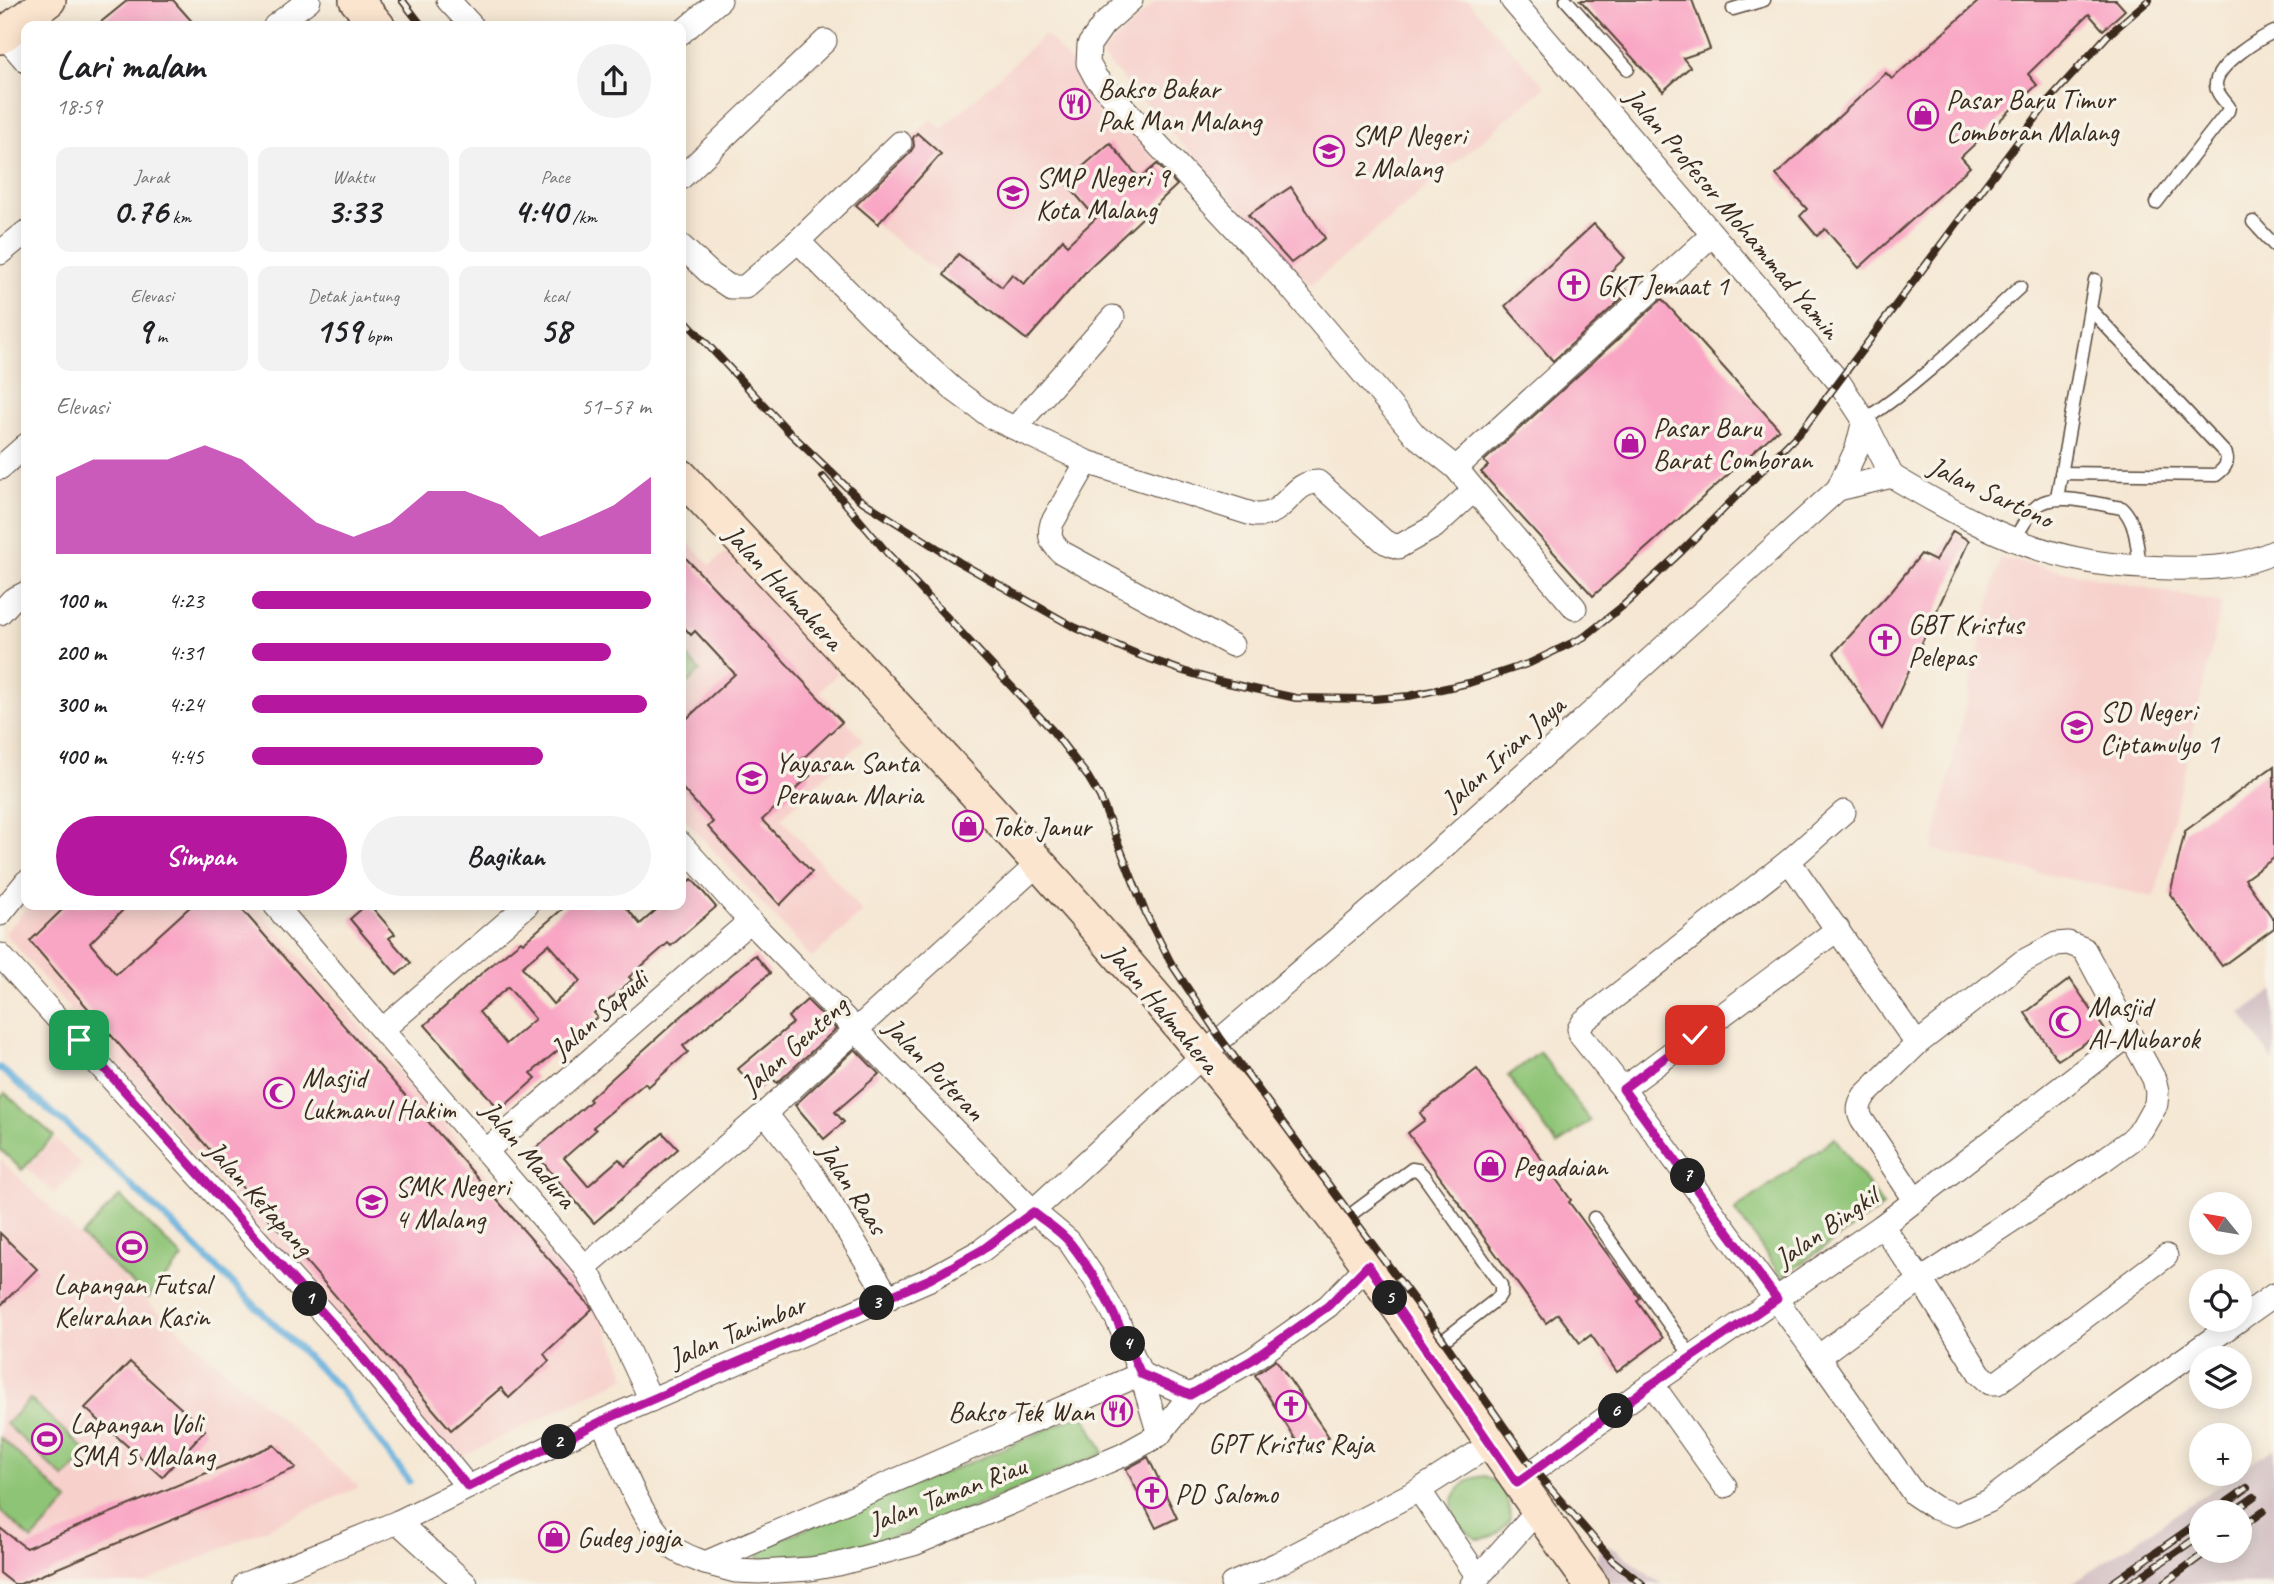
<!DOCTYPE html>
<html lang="id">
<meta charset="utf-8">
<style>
:root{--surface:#fff;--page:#f2f2f2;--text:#202124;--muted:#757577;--accent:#b5179e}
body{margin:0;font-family:Caveat,sans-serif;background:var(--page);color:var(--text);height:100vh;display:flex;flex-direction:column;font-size:26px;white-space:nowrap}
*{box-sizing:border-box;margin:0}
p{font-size:23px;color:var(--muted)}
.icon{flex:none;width:38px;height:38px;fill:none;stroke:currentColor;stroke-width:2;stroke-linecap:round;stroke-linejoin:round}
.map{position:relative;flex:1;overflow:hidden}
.side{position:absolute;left:21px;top:21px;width:665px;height:889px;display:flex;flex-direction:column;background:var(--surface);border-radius:14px;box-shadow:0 4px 18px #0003}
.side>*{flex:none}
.needle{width:46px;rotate:300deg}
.buttons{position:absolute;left:2189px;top:1192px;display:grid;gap:14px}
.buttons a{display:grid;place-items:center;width:63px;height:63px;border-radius:50%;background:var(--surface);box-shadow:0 4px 18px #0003;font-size:35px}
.pin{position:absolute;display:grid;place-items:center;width:60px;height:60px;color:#fff;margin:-30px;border-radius:14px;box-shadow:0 4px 10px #0006}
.km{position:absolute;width:35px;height:35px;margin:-18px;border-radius:50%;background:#222;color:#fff;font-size:19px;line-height:35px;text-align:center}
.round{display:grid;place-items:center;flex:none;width:74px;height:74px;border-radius:37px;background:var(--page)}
.headline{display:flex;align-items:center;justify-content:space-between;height:119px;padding:0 35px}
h1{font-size:38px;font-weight:600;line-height:52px}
.stats{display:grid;grid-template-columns:repeat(3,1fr);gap:10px;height:119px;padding:7px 35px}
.stats div{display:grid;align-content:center;border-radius:14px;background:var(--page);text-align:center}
.stats b{font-size:35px;font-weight:600}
.stats small{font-size:19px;font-weight:400}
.stats p{font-size:19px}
.chart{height:196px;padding:14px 35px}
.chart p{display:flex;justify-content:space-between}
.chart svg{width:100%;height:126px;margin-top:7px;fill:var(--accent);opacity:.7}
.cta{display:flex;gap:14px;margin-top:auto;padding:14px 35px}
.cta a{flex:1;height:80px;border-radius:42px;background:var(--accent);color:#fff;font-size:28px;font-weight:600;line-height:80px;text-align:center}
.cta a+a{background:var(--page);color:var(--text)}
ul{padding:0 35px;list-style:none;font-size:23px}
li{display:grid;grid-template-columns:112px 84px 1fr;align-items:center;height:52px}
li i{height:18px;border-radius:9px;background:var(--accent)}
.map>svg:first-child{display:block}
</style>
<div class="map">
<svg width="2274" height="1584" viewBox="0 0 2274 1584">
<rect width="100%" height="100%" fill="#f7f3e8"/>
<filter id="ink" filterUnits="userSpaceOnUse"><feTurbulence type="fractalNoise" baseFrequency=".0143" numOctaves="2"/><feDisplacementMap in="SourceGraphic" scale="14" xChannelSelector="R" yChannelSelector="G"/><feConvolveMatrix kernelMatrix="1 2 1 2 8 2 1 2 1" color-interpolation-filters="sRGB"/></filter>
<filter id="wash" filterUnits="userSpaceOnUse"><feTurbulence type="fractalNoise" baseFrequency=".00686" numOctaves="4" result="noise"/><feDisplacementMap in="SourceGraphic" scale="28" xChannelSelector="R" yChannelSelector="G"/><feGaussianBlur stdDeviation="1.57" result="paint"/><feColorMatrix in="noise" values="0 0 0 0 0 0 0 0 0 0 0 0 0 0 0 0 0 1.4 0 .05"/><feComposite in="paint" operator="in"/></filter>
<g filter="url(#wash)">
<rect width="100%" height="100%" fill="#f5e7d3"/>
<g fill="#f7d0cc">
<path d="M1158,0H1467L1545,87L1311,285L1100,54Z"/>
<path d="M1045,34L1179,183L1088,269L1027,340L847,203L930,119L942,129Z"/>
<path d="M681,535L710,565L726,552L838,673L820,691L863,740L781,818L863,912L812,958L681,815Z"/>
<path d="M2000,558L2222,603L2155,897L1932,850Z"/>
<path d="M29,905H255L418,1093L600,1310L626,1377L453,1461L344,1328L5,933Z"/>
<path d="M55,1139L82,1165L54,1194L27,1168Z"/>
<path d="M0,1159L150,1304L359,1487L142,1584H0Z"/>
</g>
<g fill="#d2bec3" fill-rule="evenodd">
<path d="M2274,990V1063L2241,1013Z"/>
<path d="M2274,1448V1584H2071L2236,1474H2240V1471ZM2202,1512H2240V1550H2202Z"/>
<path d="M1602,1544L1617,1550L1651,1577L1663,1584H1612L1598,1564L1597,1557Z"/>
</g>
<g fill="#8ec476" stroke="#64774a" stroke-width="2">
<path d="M681,650L700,671L681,689Z"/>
<path d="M1540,1052L1590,1121L1557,1145L1508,1076Z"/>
<path d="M5,1093L54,1136L22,1170L0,1149V1098Z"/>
<path d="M1835,1138L1883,1206L1782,1277L1735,1210Z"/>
<path d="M120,1196L183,1258L148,1298L81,1236Z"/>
<path d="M30,1399L88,1453L64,1478L6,1424Z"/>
<path d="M1083,1413L1104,1453L919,1530L836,1551L759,1561L758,1554L761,1547L996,1452Z"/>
<path d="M0,1437L68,1501L32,1540L0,1510Z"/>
<path d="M1485,1476C1502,1483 1510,1500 1510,1518C1503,1532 1493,1539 1477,1539C1459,1529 1442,1507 1460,1488C1467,1480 1473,1477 1485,1476Z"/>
</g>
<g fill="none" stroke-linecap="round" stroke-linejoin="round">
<path stroke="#64afdc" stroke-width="7" d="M0,1068L70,1128L174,1226L339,1388L409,1481"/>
</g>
<g id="blocks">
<g fill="#f9a6c4" fill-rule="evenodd">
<path d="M128,0H173L196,26H96Z"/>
<path d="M1580,0H1692L1710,49L1683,58L1690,67L1663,91Z"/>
<path d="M1980,0H2116L2125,10L2103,30L2089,14L2028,74L2037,85L1961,157L1970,167L1859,268L1825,229L1817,236L1800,216L1807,209L1776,175L1886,73L1892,79Z"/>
<path d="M917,133L941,154L878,224L856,205L910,153L914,146L913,138Z"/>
<path d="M1110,143L1140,179L1157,164L1177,185L1088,269L1027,340L944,275L958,254L1002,287L1012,274L1024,284L1063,239L1067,245L1096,218L1065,182Z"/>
<path d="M1291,187L1325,238L1291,263L1248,215Z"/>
<path d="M1594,224L1625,258L1610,272L1628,293L1553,361L1505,306Z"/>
<path d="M1662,299L1779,429L1593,596L1481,472L1488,466L1484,461Z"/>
<path d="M1953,531L1969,541L1882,729L1834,653L1892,590L1921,554L1935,561Z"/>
<path d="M681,553L842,722L798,763L810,776L762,820L812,872L780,905L708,827L713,822L681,787V724L735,674L695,631L691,635L681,624Z"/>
<path d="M2274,766V858L2245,879L2274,920V928L2222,966L2170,894L2185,831Z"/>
<path d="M692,879L716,907L671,946L668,943L629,977L632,980L594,1013L597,1017L531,1073L536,1078L500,1110L425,1025L484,971L521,941L523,943L567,905H624L640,924L662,905H681V889ZM549,944L581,981L553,1004L522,967ZM508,987L535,1019L506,1044L479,1012Z"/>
<path d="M67,905H128L90,943L116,974L192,905H238L591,1307L592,1309L544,1354L549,1361L509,1398L501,1388L451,1430L30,941Z"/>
<path d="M366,905H370L395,934L389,938L411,963L397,975L350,919Z"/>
<path d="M755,955L770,973L683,1046L688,1052L648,1087L645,1083L593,1127L596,1130L564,1158L588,1186L619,1159L625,1166L663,1133L678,1149L594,1223L533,1151L591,1101L589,1099L678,1019Z"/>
<path d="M2070,979L2105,1030L2058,1060L2025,1013Z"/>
<path d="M807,1000L836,1029L777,1083L773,1079L757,1092L738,1069L793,1023L788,1017Z"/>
<path d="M855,1049L879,1074L835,1112L844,1122L824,1139L795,1105Z"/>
<path d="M1477,1069L1571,1200L1569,1202L1640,1298L1637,1301L1663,1338L1617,1372L1591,1335L1580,1343L1558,1314L1546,1323L1408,1133L1425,1120L1420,1113Z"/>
<path d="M0,1233L37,1269L0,1306Z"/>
<path d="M1276,1360L1329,1437L1304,1453L1255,1375Z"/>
<path d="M130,1362L205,1430L162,1477L85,1408Z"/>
<path d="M274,1445L296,1468L20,1584H14L0,1573V1528L26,1548Z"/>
<path d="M1148,1457L1177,1518L1156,1528L1126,1469Z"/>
</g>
</g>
</g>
<g filter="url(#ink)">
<use href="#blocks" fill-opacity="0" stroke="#574639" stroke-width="2"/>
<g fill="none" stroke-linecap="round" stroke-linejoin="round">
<g stroke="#574639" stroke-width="15">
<g id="lane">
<path d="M1566,0L1628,69"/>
<path d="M1733,9L1764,0"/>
<path d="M2156,203L2228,111L2229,107C2224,100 2215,92 2216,83C2218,64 2258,39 2274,32"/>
<path d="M2253,222L2274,245"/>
<path d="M1864,420C1921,383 1970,333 2020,287"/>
<path d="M2061,473L2216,475C2224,469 2229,464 2226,454L2091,310"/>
<path d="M2057,498L2095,280"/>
<path d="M2014,540C2021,529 2027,516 2036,507C2053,490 2100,505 2122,508C2137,522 2137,548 2140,567"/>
<path d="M1594,1218L1692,1357"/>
<path d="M1338,1224L1412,1169L1418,1170L1423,1175L1501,1285V1293L1498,1298L1431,1350"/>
</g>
</g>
<g stroke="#574639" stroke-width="25">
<g id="street">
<path d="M448,0L472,26"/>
<path d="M1512,0L1839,382L1864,420L1892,476"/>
<path d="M275,26L309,0"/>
<path d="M0,31L26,61"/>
<path d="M681,33L720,0"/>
<path d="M681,178L825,41"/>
<path d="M798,241L874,318L953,389L991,417L1087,462L1255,515C1287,517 1291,481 1318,482L1385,542L1398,547L1434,527L1474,490L1456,468L1416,436L1291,288L1096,78L1088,63L1089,45L1103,25L1131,0"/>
<path d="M681,246L712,275L730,287H745L798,241L900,143"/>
<path d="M0,253L26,232"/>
<path d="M1015,428L1113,317"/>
<path d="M1087,462L1052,523C1048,537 1051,542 1061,552L1232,645"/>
<path d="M0,468L26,445"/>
<path d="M1456,468L1712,235"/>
<path d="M1892,476C1949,510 2012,546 2078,559C2108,566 2138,567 2169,568C2205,569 2240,568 2274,552"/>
<path d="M1838,489L1892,476"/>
<path d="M1474,490L1575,608"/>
<path d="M0,613L12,600L26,593"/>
<path d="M681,844L750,921L856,1030L1033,1211L1069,1241L1094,1278L1117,1319L1141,1374L1159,1435"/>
<path d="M1789,861L1844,812"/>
<path d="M275,905L585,1267L614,1321L651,1400"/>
<path d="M0,914L26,882"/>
<path d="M0,955L356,1350L468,1487"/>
<path d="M383,1029L527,905"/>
<path d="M1623,1089L1838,929"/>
<path d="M765,1113L810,1170L889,1298"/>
<path d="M487,1150L750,921"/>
<path d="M1915,1200L1862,1120C1857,1111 1859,1105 1864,1096L1917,1044L2022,962L2056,944L2068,943L2084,949L2154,1079L2157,1092L2156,1104L2142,1129L2131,1140L2102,1161L1921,1280L1818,1357L1623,1089L1581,1036L1579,1029L1584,1021L1789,861L1917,1044"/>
<path d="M1882,1226L1921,1280L1980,1374L1990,1383H1997L2166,1256"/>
<path d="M585,1267L765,1113L1039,863"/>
<path d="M2240,1319L2274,1295"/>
<path d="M1818,1357L1914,1494L1935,1508L1956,1515L1989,1501L2052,1453L2239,1320"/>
<path d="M1652,1384L1725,1486"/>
<path d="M1190,1395L1141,1374L705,1563L735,1571L759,1572L810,1569L839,1564L914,1544L1123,1455L1159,1435L1190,1395L1252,1360L1328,1306L1368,1265"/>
<path d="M602,1421C618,1456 639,1516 666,1542C677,1553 691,1557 705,1563"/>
<path d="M1517,1483L1652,1384L1882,1226L2129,1035"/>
<path d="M1419,1490L1478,1577"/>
<path d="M398,1522L466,1584"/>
<path d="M245,1584L398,1522L602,1421L930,1279L982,1250L1033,1211L1221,1039L1418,870L1838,489L1857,448L1864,420"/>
<path d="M1232,1584L1277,1564L1419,1490L1491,1444"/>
<path d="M1472,1584L1537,1511"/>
</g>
</g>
<g stroke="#574639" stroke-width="36">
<g id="secondary">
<path d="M356,0L378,26"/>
<path d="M0,37L49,0"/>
<path d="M681,476C907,718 1138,959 1338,1224C1426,1341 1504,1466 1591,1584"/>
</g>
</g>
<use href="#lane" stroke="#fff" stroke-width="12"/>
<use href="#street" stroke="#fff" stroke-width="23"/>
<use href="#secondary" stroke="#fce5cf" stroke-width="33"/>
<g stroke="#3b2a1e" stroke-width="8">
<g id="rail">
<path d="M402,0L422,26"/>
<path d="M681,316L787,430L859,499L959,562L1074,627L1139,655L1183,671L1218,681L1296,698L1374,699L1409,696L1469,683L1530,663L1584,637L1624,605L1682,551L1803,429L2050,99L2107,36L2149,0"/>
<path d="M823,477L889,555L1052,730L1088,777L1100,797L1146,914L1171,963L1221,1039L1444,1341L1535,1471L1613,1561L1642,1584"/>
<path d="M2213,1512L2247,1488"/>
<path d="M2233,1512L2254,1497"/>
<path d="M2240,1528L2263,1511"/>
<path d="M2111,1584L2202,1520"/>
<path d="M2130,1584L2202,1534"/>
<path d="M2163,1584L2209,1550"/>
</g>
</g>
<use href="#rail" stroke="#f7f3e8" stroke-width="5" stroke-dasharray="16" stroke-linecap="butt"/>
</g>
</g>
<g fill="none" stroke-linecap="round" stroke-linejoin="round" filter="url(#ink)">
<g stroke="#fff" stroke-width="14">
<path id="route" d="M79,1040L356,1350L468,1487L602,1421L930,1279L982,1250L1033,1212C1045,1222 1061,1231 1071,1244C1102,1283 1121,1329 1141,1374L1190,1395L1252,1360L1328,1306L1368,1265L1517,1483L1652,1384L1777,1299L1623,1089L1695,1035"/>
</g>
<use href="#route" stroke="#b5179e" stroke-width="9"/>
</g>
<defs>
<g id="restaurant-ring" transform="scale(1.575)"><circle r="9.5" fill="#f7f3e8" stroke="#b5179e" stroke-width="1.5"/><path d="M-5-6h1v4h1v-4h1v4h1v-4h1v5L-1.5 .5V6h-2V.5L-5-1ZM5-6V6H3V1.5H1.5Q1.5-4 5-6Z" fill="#b5179e"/></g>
<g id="shop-ring" transform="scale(1.575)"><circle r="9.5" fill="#f7f3e8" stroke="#b5179e" stroke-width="1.5"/><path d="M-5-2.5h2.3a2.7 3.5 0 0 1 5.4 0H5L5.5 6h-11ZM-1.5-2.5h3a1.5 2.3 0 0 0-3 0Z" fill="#b5179e"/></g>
<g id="school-ring" transform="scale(1.575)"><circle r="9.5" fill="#f7f3e8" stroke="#b5179e" stroke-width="1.5"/><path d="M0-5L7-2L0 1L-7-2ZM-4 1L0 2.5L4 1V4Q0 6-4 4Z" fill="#b5179e"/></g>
<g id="church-ring" transform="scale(1.575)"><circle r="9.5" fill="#f7f3e8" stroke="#b5179e" stroke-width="1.5"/><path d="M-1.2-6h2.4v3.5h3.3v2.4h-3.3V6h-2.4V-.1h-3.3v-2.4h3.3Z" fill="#b5179e"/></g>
<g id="mosque-ring" transform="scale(1.575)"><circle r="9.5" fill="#f7f3e8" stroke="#b5179e" stroke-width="1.5"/><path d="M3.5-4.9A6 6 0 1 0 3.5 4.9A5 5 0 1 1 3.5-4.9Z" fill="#b5179e"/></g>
<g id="stadium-ring" transform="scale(1.575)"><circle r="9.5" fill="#f7f3e8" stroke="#b5179e" stroke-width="1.5"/><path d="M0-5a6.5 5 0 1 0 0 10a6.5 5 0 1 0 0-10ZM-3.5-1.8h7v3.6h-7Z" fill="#b5179e"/></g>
</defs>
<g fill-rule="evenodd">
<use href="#restaurant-ring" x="1075" y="104"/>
<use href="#shop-ring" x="1923" y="115"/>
<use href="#school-ring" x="1329" y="151"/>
<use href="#school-ring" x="1013" y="193"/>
<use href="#church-ring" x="1574" y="285"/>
<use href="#shop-ring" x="1630" y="443"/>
<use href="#church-ring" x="1885" y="640"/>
<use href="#school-ring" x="2077" y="727"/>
<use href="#school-ring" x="752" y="778"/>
<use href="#shop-ring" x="968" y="826"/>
<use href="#mosque-ring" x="2065" y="1022"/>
<use href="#mosque-ring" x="279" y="1093"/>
<use href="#shop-ring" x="1490" y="1166"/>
<use href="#school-ring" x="372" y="1202"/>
<use href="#stadium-ring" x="132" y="1247"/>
<use href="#church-ring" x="1291" y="1406"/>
<use href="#restaurant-ring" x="1117" y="1411"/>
<use href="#stadium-ring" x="47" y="1439"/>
<use href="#church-ring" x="1152" y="1493"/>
<use href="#shop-ring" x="554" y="1537"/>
</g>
<g text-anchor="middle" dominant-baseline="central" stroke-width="7" stroke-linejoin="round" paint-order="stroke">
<g font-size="28" fill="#3b2a1e" stroke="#f7f3e8" text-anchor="start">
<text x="1098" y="88">Bakso Bakar<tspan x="1098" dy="32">Pak Man Malang</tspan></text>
<text x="1946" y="99">Pasar Baru Timur<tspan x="1946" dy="32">Comboran Malang</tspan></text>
<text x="1352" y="135">SMP Negeri<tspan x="1352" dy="32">2 Malang</tspan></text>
<text x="1036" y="177">SMP Negeri 9<tspan x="1036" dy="32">Kota Malang</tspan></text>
<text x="1597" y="285">GKT Jemaat 1</text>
<text x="1653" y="427">Pasar Baru<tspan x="1653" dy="32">Barat Comboran</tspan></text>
<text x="1908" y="624">GBT Kristus<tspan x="1908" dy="32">Pelepas</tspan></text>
<text x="2100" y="711">SD Negeri<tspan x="2100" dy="32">Ciptamulyo 1</tspan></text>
<text x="775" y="762">Yayasan Santa<tspan x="775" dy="32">Perawan Maria</tspan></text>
<text x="991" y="826">Toko Janur</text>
<text x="2088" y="1006">Masjid<tspan x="2088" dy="32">Al-Mubarok</tspan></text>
<text x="302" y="1077">Masjid<tspan x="302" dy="32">Lukmanul Hakim</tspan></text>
<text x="1513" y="1166">Pegadaian</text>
<text x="395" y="1186">SMK Negeri<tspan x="395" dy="32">4 Malang</tspan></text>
<text x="132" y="1284" text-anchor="middle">Lapangan Futsal<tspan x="132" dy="32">Kelurahan Kasin</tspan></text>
<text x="1094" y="1411" text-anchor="end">Bakso Tek Wan</text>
<text x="70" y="1423">Lapangan Voli<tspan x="70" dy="32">SMA 5 Malang</tspan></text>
<text x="1291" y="1443" text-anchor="middle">GPT Kristus Raja</text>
<text x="1175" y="1493">PD Salomo</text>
<text x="577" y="1537">Gudeg jogja</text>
</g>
<g font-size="28" fill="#3b2a1e" stroke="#f7f3e8">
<text transform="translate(1733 213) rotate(50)">Jalan Profesor Mohammad Yamin</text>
<text transform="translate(1991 492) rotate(25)">Jalan Sartono</text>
<text transform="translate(784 587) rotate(47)">Jalan Halmahera</text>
<text transform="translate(1503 753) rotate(-42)">Jalan Irian Jaya</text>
<text transform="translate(1163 1008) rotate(50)">Jalan Halmahera</text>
<text transform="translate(599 1014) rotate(-41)">Jalan Sapudi</text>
<text transform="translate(794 1045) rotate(-42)">Jalan Genteng</text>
<text transform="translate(935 1069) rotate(46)">Jalan Puteran</text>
<text transform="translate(529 1154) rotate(50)">Jalan Madura</text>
<text transform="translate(853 1188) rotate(57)">Jalan Raas</text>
<text transform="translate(260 1198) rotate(48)">Jalan Ketapang</text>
<text transform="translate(1826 1227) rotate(-35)">Jalan Bingkil</text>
<text transform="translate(737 1331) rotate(-23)">Jalan Tanimbar</text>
<text transform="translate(947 1494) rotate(-21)">Jalan Taman Riau</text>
</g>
</g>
</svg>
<div class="buttons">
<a><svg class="needle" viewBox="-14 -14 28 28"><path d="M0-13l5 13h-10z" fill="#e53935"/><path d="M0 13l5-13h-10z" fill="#757577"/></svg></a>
<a><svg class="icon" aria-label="locate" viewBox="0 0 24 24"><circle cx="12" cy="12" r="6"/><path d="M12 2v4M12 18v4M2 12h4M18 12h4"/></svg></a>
<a><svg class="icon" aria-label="layers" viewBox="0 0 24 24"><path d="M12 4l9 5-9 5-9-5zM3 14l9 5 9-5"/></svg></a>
<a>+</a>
<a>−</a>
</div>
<div class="pin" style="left:79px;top:1040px;background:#1e9e55"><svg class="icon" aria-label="arrive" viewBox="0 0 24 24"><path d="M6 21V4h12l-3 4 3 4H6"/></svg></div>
<div class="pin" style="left:1695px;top:1035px;background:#d93025"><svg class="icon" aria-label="check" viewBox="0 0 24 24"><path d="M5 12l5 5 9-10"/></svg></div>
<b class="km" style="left:310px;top:1299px">1</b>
<b class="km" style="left:559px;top:1442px">2</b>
<b class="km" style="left:877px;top:1303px">3</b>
<b class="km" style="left:1128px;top:1344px">4</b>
<b class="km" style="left:1390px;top:1298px">5</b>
<b class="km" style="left:1616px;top:1411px">6</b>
<b class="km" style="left:1688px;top:1176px">7</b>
<section class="side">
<div class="headline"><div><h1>Lari malam</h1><p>18:59</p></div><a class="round"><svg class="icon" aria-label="share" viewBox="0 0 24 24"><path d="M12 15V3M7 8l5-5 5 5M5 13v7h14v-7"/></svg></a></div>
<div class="stats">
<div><p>Jarak</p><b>0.76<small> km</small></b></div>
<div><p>Waktu</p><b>3:33</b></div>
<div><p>Pace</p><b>4:40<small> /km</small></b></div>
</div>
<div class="stats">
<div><p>Elevasi</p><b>9<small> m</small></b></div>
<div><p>Detak jantung</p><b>159<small> bpm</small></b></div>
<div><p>kcal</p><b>58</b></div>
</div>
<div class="chart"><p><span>Elevasi</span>51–57 m</p>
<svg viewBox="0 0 160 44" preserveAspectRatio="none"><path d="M0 44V17L10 11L20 11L30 11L40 6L50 11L60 22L70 33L80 38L90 33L100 22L110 22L120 27L130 38L140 33L150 27L160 17V44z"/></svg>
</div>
<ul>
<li><b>100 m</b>4:23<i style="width:100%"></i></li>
<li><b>200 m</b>4:31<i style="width:90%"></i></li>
<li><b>300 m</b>4:24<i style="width:99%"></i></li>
<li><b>400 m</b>4:45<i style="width:73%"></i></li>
</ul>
<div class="cta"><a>Simpan</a><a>Bagikan</a></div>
</section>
</div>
